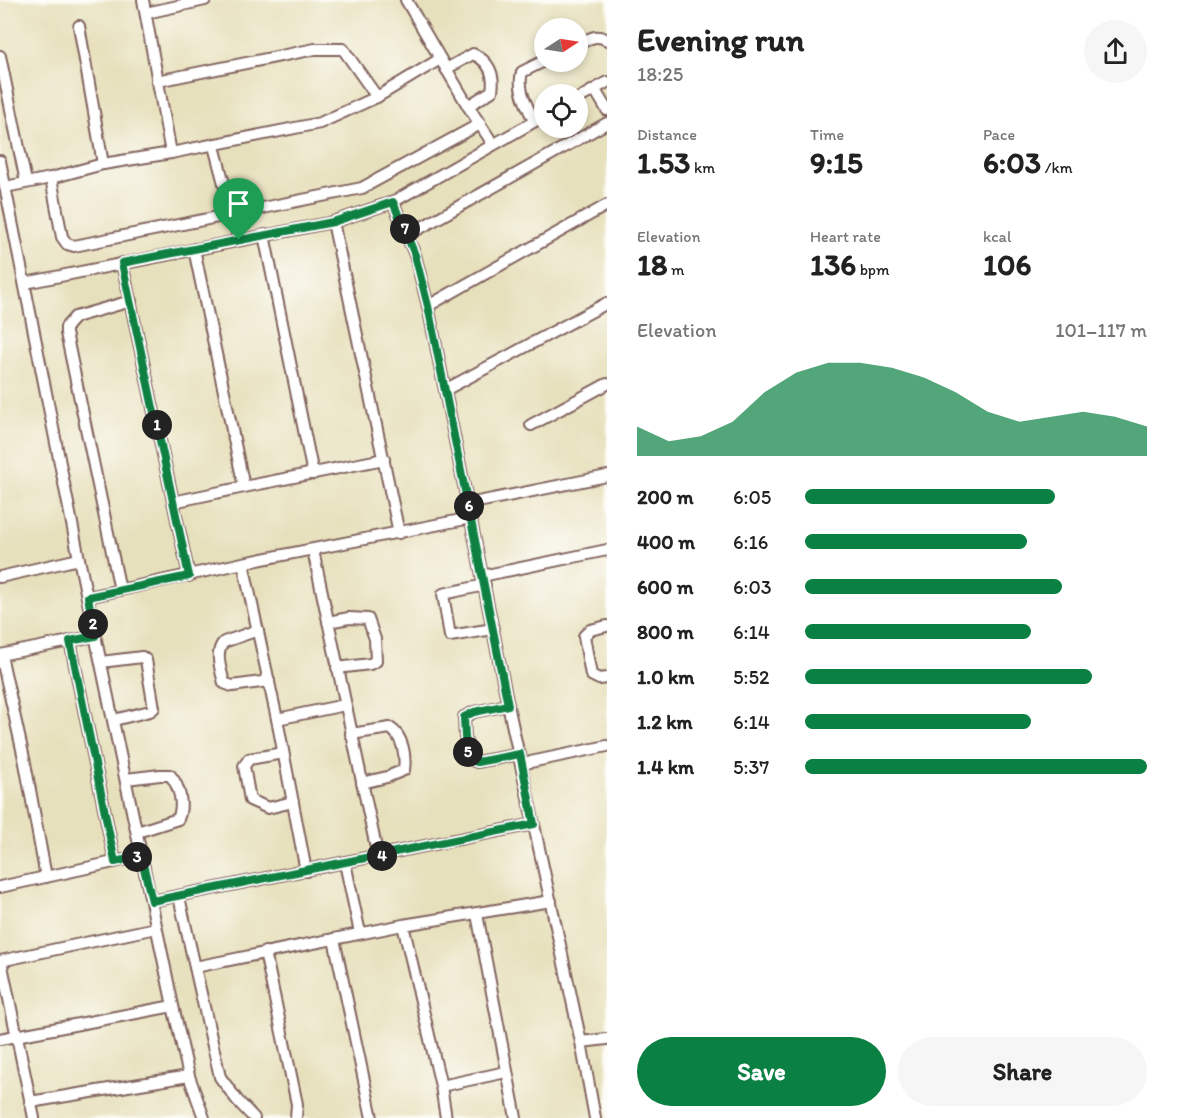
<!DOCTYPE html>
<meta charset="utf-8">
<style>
:root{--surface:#fff;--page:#f6f6f6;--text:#222;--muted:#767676;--accent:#0b8043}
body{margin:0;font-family:Itim,sans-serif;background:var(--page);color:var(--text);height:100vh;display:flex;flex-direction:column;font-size:22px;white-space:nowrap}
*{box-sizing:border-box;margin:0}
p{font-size:20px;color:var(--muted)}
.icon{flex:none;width:33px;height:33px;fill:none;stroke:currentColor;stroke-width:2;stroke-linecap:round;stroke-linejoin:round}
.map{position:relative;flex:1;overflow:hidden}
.details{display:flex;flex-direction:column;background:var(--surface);width:570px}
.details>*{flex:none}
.needle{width:39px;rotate:78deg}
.fabs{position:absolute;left:534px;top:18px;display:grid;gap:12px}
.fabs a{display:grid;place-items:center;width:54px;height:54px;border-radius:50%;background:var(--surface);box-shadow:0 3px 9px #0003;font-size:30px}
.pin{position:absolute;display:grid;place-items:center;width:51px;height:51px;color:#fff;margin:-62px -26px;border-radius:50% 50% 50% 0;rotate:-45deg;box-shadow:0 0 6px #0007}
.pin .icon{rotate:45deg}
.km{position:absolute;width:30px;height:30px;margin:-15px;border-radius:50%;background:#222;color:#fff;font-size:16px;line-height:30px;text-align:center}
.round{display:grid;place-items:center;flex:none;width:63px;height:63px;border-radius:32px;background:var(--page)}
.headline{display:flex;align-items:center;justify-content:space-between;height:102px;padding:0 30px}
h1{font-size:33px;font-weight:700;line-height:45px}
.figures{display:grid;grid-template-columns:repeat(3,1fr);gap:9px;height:102px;padding:6px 30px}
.figures div{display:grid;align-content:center}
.figures b{font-size:30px;font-weight:700}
.figures small{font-size:16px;font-weight:400}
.figures p{font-size:16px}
.chart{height:168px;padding:12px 30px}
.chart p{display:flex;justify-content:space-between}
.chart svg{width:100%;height:108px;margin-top:6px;fill:var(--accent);opacity:.7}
.cta{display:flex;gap:12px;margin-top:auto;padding:12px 30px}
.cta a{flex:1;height:69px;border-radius:36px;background:var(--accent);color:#fff;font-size:24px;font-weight:700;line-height:69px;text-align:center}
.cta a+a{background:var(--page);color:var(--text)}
ul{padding:0 30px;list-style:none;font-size:20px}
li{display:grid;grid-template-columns:96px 72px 1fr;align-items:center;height:45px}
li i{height:15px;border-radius:8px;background:var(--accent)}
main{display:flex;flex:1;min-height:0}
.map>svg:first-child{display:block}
</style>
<main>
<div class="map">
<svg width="607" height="1118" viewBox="0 0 607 1118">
<rect width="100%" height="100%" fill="#fdfcf7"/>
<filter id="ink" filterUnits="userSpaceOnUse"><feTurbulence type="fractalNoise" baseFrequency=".0167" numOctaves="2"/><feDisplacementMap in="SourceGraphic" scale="12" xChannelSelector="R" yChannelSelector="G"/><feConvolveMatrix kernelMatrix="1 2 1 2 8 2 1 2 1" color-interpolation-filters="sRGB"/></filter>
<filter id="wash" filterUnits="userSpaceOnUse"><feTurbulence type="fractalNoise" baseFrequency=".008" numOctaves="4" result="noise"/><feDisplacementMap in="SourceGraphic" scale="24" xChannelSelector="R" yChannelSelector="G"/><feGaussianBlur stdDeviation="1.35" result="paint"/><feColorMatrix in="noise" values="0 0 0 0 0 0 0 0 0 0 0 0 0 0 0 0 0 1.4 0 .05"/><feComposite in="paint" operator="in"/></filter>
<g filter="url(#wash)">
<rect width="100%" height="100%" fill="#e7e0bc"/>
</g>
<g filter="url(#ink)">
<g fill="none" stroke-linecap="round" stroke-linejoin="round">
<g stroke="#81635e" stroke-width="14">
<g id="minor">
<path d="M406,0L468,106L493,144"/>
<path d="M146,13L205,0"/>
<path d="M79,26L103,164"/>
<path d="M578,45C588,39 596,33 607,40"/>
<path d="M0,56L26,182"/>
<path d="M446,69L473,54C489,61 495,75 492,91L468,106"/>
<path d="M157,81L315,49H343L377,97L440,59"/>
<path d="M595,90L607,110"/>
<path d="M578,99L607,82"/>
<path d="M534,121C527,105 517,90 522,72L544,61"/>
<path d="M214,146L239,240"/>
<path d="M171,153L320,123L377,97"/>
<path d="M0,161L79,559L173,1006L189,1076L204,1118"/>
<path d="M51,178L62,237L67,244L74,246L362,188L480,124"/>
<path d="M5,187L51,178L103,164L171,153L143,0"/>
<path d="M393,202L415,255L428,306L508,705L581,1042L595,1118"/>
<path d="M333,222L399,533"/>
<path d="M264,235L313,474"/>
<path d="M408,235L607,123"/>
<path d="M194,249L244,487L384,459"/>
<path d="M122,263L189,576"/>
<path d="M25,283L333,222L393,202L544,116"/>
<path d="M428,306L607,205"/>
<path d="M445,390L607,303"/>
<path d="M531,425L607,384"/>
<path d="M173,502L244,487"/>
<path d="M468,504L607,476"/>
<path d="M313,550L378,857"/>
<path d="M243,563L277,719L306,871"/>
<path d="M482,576L607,550"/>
<path d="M0,577L79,559"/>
<path d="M485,585L443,594L450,636L493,629"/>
<path d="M120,590L66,333V327L75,317L131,301"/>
<path d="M88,597L243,563L471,518"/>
<path d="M328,622L349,618L368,619L375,639L376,661L370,664L337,668"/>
<path d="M607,626L590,630L584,636L591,675L599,679L607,678"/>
<path d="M258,630L224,642C214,652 221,670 224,683L232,686L269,681"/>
<path d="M70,641L115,862"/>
<path d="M0,655L95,636"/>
<path d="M1,655L25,763L46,877"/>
<path d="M101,662L142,657L146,660L154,708L150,711L114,720"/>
<path d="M508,705L474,712L464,717L465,738L470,759L477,762L520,754"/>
<path d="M277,719L345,705"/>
<path d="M351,734L390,728C403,736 406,756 404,770L387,777L362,783"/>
<path d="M283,753L249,759L244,766L250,800L268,808L293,802"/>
<path d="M521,764L607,746"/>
<path d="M126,779L160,775H170C180,787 184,805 178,819L137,832"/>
<path d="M345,863L360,933"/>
<path d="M0,887L141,856"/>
<path d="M179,897L220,1077L237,1100L254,1118"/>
<path d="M152,901L534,824"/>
<path d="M477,914L516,1118"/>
<path d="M403,925L441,1086L446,1118"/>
<path d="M334,939L372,1118"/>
<path d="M265,952L297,1104L296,1118"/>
<path d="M0,961L156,928"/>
<path d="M1,961L34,1118"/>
<path d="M195,967L403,925L551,901"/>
<path d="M0,1039L173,1006"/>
<path d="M581,1042L607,1039"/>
<path d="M441,1086L506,1072"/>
<path d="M30,1102L189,1076"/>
</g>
</g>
<use href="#minor" stroke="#fff" stroke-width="10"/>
</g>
</g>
<g fill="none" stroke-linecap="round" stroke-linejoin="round" filter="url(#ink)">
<g stroke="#fff" stroke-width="12">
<path id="route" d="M393,202L415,255L428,306L508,705L474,712L464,717L465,738L470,759L477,762L520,754L534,824L152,901L141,856L115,862L70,641L95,636L88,597L189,576L122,263L333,222Z"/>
</g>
<use href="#route" stroke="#0b8043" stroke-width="8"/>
</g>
</svg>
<div class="fabs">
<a><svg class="needle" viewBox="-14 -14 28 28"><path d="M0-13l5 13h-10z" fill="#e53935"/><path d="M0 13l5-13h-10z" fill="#767676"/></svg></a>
<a><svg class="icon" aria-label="locate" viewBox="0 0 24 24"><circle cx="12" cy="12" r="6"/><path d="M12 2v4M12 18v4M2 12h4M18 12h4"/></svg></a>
</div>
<div class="pin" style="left:239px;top:240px;background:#1e9e55"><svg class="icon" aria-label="arrive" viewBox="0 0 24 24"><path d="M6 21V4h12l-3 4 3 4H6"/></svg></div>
<b class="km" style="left:157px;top:425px">1</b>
<b class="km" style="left:93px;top:624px">2</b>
<b class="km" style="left:137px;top:857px">3</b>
<b class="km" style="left:382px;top:856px">4</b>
<b class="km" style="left:468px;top:752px">5</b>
<b class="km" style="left:469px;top:506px">6</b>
<b class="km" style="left:405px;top:229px">7</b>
</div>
<section class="details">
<div class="headline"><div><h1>Evening run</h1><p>18:25</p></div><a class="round"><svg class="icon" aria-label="share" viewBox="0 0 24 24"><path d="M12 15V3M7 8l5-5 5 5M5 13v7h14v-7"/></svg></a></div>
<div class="figures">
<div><p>Distance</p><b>1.53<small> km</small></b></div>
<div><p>Time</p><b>9:15</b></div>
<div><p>Pace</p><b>6:03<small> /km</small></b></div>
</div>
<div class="figures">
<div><p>Elevation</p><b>18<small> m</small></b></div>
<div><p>Heart rate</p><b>136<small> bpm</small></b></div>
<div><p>kcal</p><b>106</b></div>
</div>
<div class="chart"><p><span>Elevation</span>101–117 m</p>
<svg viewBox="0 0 160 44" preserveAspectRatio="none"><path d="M0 44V32L10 38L20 36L30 30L40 18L50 10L60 6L70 6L80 8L90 12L100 18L110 26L120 30L130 28L140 26L150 28L160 32V44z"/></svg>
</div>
<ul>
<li><b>200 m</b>6:05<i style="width:73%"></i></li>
<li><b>400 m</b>6:16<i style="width:65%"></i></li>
<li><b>600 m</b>6:03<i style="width:75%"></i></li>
<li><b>800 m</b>6:14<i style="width:66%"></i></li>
<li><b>1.0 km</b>5:52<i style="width:84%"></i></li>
<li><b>1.2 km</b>6:14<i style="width:66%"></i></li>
<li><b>1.4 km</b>5:37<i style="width:100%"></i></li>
</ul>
<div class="cta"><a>Save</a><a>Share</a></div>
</section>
</main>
